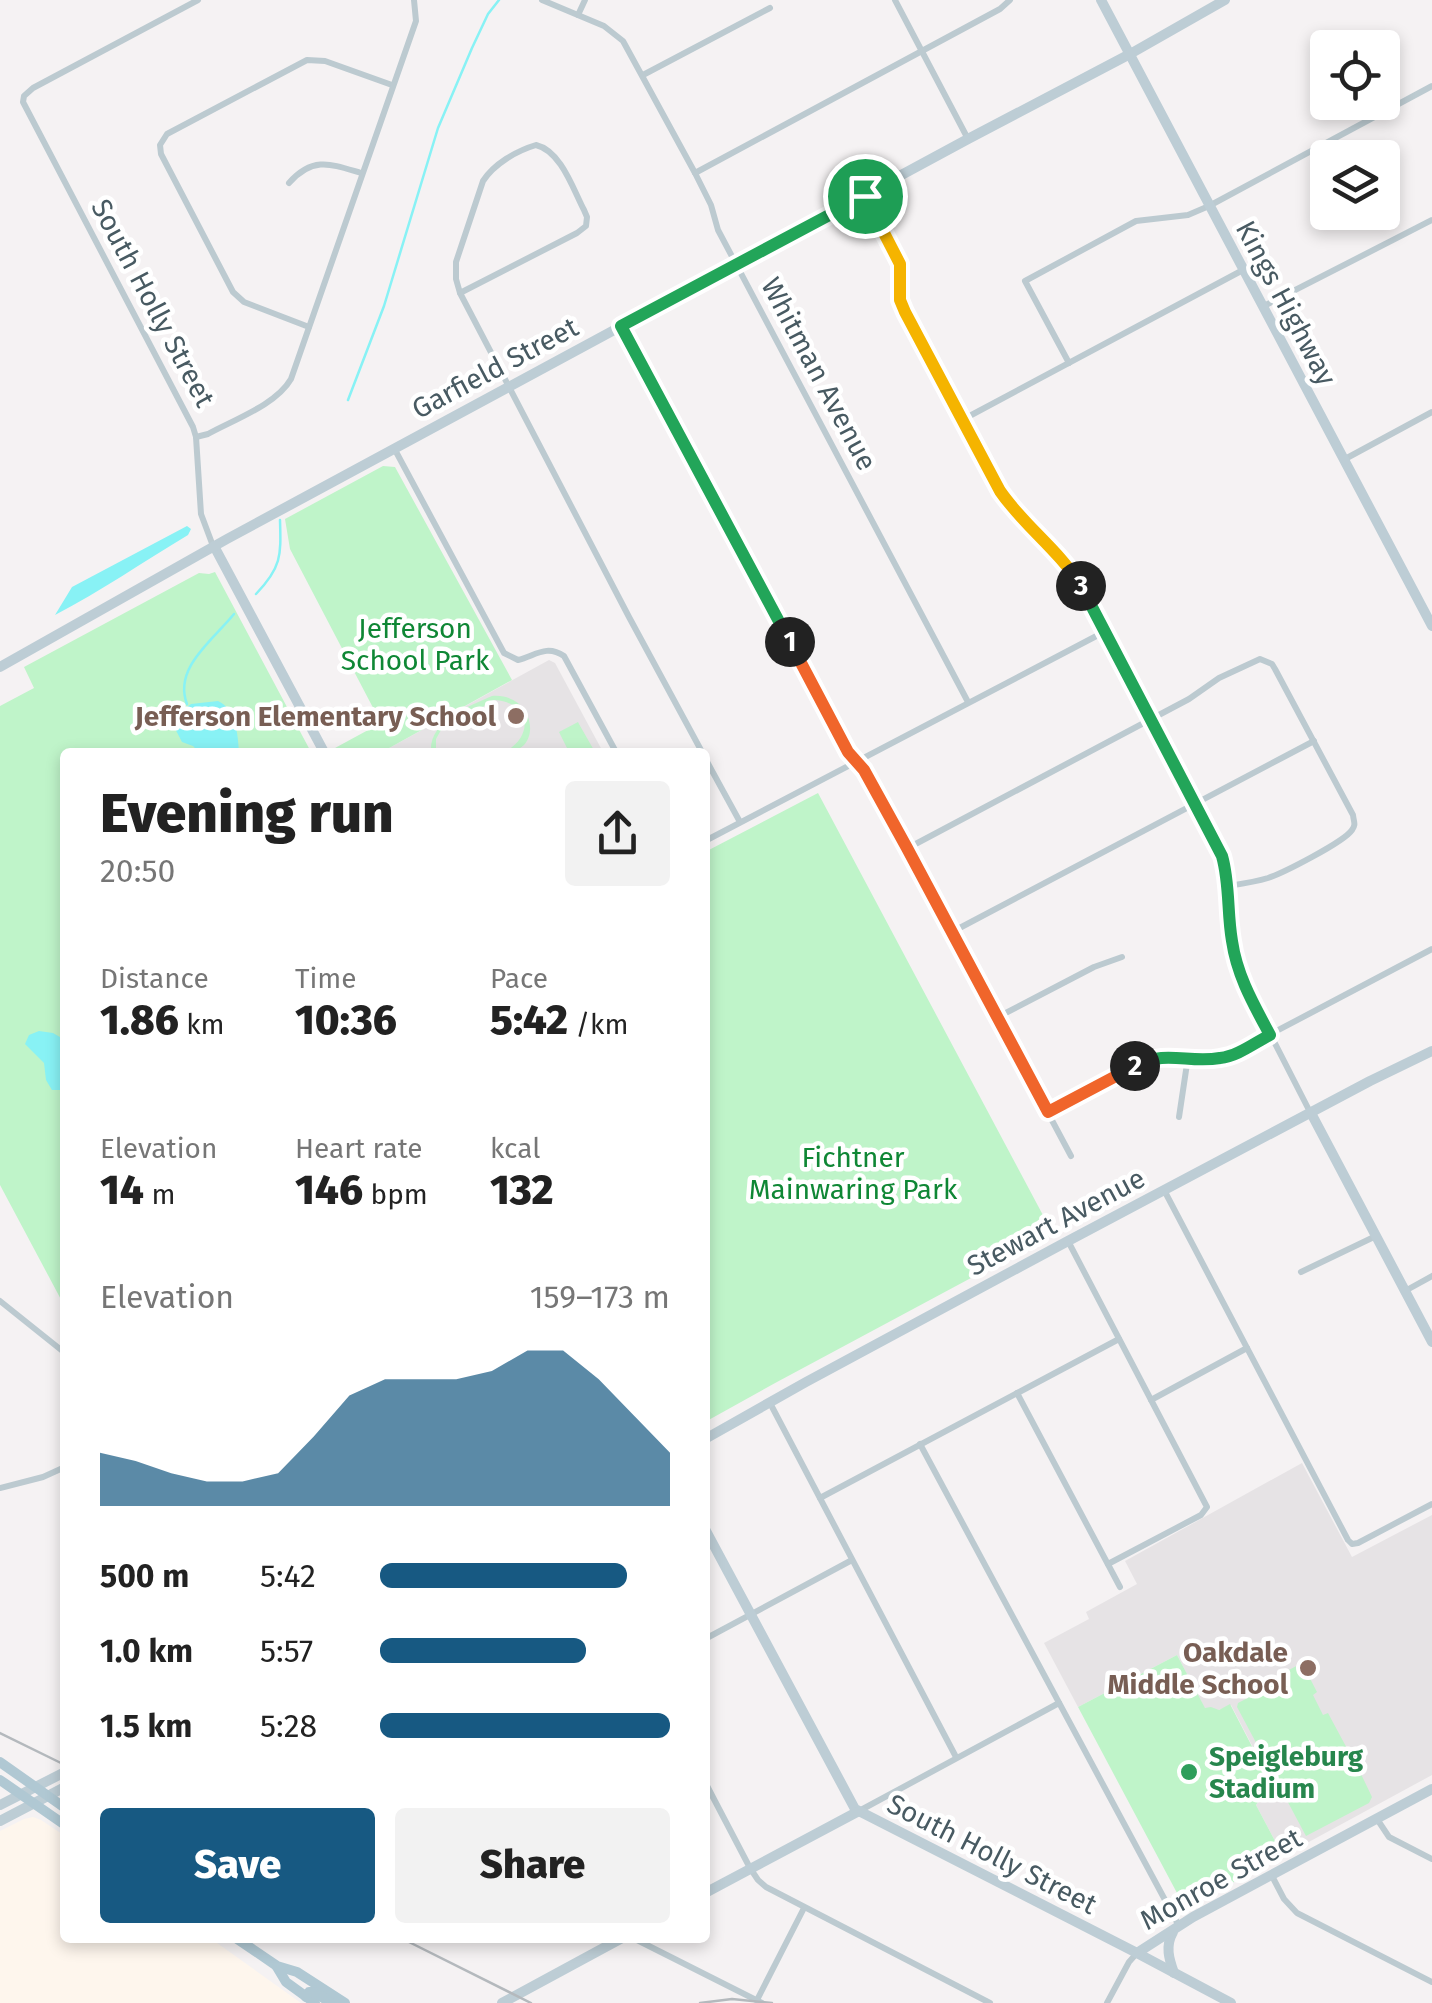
<!DOCTYPE html>
<meta charset="utf-8">
<style>
:root{--surface:#fff;--page:#f2f2f2;--text:#222;--muted:#767676;--accent:#175982}
body{margin:0;font-family:"Fira Sans",sans-serif;background:var(--page);color:var(--text);height:100vh;display:flex;flex-direction:column;font-size:38px;white-space:nowrap}
*{box-sizing:border-box;margin:0}
p{font-size:32px;color:var(--muted)}
.icon{flex:none;width:55px;height:55px;fill:none;stroke:currentColor;stroke-width:2;stroke-linecap:round;stroke-linejoin:round}
.map{position:relative;flex:1;overflow:hidden}
.sheet{position:absolute;left:60px;top:748px;width:650px;height:1195px;display:flex;flex-direction:column;background:var(--surface);border-radius:10px;box-shadow:0 5px 15px #0003}
.sheet>*{flex:none}
.tools{position:absolute;left:1310px;top:30px;display:grid;gap:20px}
.tools a{display:grid;place-items:center;width:90px;height:90px;border-radius:10px;background:var(--surface);box-shadow:0 5px 15px #0003;font-size:50px}
.pin{position:absolute;display:grid;place-items:center;width:85px;height:85px;color:#fff;margin:-42px;border:5px solid #fff;border-radius:50%;box-shadow:0 2px 10px #0007}
.km{position:absolute;width:50px;height:50px;margin:-25px;border-radius:50%;background:#222;color:#fff;font-size:28px;line-height:50px;text-align:center}
.round{display:grid;place-items:center;flex:none;width:105px;height:105px;border-radius:10px;background:var(--page)}
.overview{display:flex;align-items:center;justify-content:space-between;height:170px;padding:0 40px}
h1{font-size:55px;font-weight:800;line-height:75px}
.stats{display:grid;grid-template-columns:repeat(3,1fr);gap:15px;height:170px;padding:10px 40px}
.stats div{display:grid;align-content:center}
.stats b{font-size:42px;font-weight:800}
.stats small{font-size:28px;font-weight:400}
.stats p{font-size:28px}
.chart{height:280px;padding:20px 40px}
.chart p{display:flex;justify-content:space-between}
.chart svg{width:100%;height:180px;margin-top:10px;fill:var(--accent);opacity:.7}
.cta{display:flex;gap:20px;margin-top:auto;padding:20px 40px}
.cta a{flex:1;height:115px;border-radius:10px;background:var(--accent);color:#fff;font-size:40px;font-weight:800;line-height:115px;text-align:center}
.cta a+a{background:var(--page);color:var(--text)}
ul{padding:0 40px;list-style:none;font-size:32px}
li{display:grid;grid-template-columns:160px 120px 1fr;align-items:center;height:75px}
li i{height:25px;border-radius:12px;background:var(--accent)}
.map>svg:first-child{display:block}
</style>
<div class="map">
<svg width="1432" height="2003" viewBox="0 0 1432 2003">
<rect width="100%" height="100%" fill="#f5f2f3"/>
<path fill="#fef6ed" d="M33,1817L41,1820L65,1836V1938H210L301,2003H0V1831L24,1819Z"/>
<g fill="#e6e3e5">
<path d="M549,660L555,663L603,752H382Z"/>
<path d="M1302,1463L1352,1557L1432,1515V1775L1283,1856L1256,1805L1271,1782L1231,1705L1219,1710L1205,1709L1177,1655L1078,1707L1044,1643L1089,1619L1086,1612L1137,1584L1125,1561Z"/>
</g>
<g fill="#bff4c9">
<path d="M383,466L395,467L512,680L382,752H337L335,748L381,723L290,549L285,519Z"/>
<path d="M215,572L311,752H65V1307L0,1185V706L34,688L24,667L199,573L209,574Z"/>
<path d="M492,696C536,692 544,753 505,752C534,736 531,703 495,700L441,730L436,739V752H431C429,721 467,707 492,696Z"/>
<path d="M578,722L579,724L595,752H569L559,732Z"/>
<path d="M818,793L1053,1234L777,1382L705,1422V852Z"/>
<path d="M1177,1655L1205,1708L1211,1707L1219,1710L1230,1704L1271,1783L1256,1805L1283,1856L1185,1908L1078,1707Z"/>
<path d="M1302,1663L1317,1692L1313,1695L1323,1715L1328,1713L1350,1754L1345,1757L1355,1776L1361,1774L1372,1797L1369,1803L1306,1836L1237,1707L1238,1703L1267,1688L1268,1681Z"/>
</g>
<g fill="#88f2f5">
<path d="M187,526L191,529L188,535C143,562 101,591 55,615L72,587Z"/>
<path d="M218,701C236,709 238,735 239,752H199L193,746L182,742L169,717L179,713L191,704Z"/>
<path d="M39,1031L53,1033L65,1040L64,1090H52L46,1080L44,1063L25,1044L29,1035Z"/>
</g>
<g fill="none" stroke-linecap="round" stroke-linejoin="round">
<g stroke="#88f2f5" stroke-width="2.5">
<path d="M348,400L384,306L438,128L472,48L488,14L499,0"/>
<path d="M256,594C282,567 281,555 280,520"/>
<path d="M187,704C173,668 213,640 234,614"/>
</g>
<g stroke="#bccad0" stroke-width="6">
<path d="M198,0L33,88L24,96L23,102L193,427L196,437L201,514L213,546"/>
<path d="M542,0L604,26L623,41L695,173L711,205L718,230L968,702"/>
<path d="M895,0L968,139"/>
<path d="M578,15L585,0"/>
<path d="M643,75L770,8"/>
<path d="M536,145C561,151 573,189 584,210L587,217L586,226L577,233L460,293L456,279V262L483,181C494,164 516,151 536,145Z"/>
<path d="M695,173L1000,9L1010,0"/>
<path d="M289,183C313,156 331,164 361,173"/>
<path d="M865,196L900,264V300L905,312L1000,491L1024,522L1057,553L1079,583L1216,845L1227,874L1230,930L1239,973L1310,1112"/>
<path d="M460,293L629,617L702,752"/>
<path d="M1264,306L1432,220"/>
<path d="M309,327L244,302L233,292L161,154L160,145L167,134L307,60L325,61L392,85"/>
<path d="M622,327L849,751L865,770L1071,1156"/>
<path d="M1069,363L1025,281L1136,221L1188,215L1209,206L1432,86"/>
<path d="M962,420L1243,270"/>
<path d="M196,437L208,434C233,420 276,405 291,379L416,21L414,0"/>
<path d="M394,448L504,653L518,660C535,656 546,644 564,656L616,752"/>
<path d="M1345,459L1432,412"/>
<path d="M705,758L740,822"/>
<path d="M705,841L1104,632"/>
<path d="M908,848L1189,699L1219,678L1260,659L1272,664L1275,669L1353,815C1354,823 1356,824 1352,830C1344,842 1283,873 1268,878C1255,882 1241,884 1228,886"/>
<path d="M952,932L1314,741"/>
<path d="M998,1017L1094,967L1122,957"/>
<path d="M1047,1112L1146,1060L1172,1056L1214,1059L1231,1055L1432,949"/>
<path d="M1179,1117L1188,1057"/>
<path d="M1164,1190L1348,1540L1352,1544L1358,1543L1432,1504"/>
<path d="M1068,1241L1207,1507L1201,1515L1108,1564"/>
<path d="M1301,1272L1376,1236"/>
<path d="M1405,1291L1432,1276"/>
<path d="M0,1301L65,1353"/>
<path d="M1017,1393L1120,1587"/>
<path d="M1151,1400L1247,1348"/>
<path d="M770,1403L956,1757"/>
<path d="M920,1444L1179,1926"/>
<path d="M0,1488L43,1477L65,1467"/>
<path d="M820,1498L1119,1339"/>
<path d="M705,1639L852,1560"/>
<path d="M705,1782L750,1868L758,1880L766,1887L990,2003"/>
<path d="M859,1811L1059,1703"/>
<path d="M1377,1819L1389,1837L1432,1859"/>
<path d="M1272,1876L1284,1899L1297,1913L1432,1982"/>
<path d="M633,1938L762,2003"/>
<path d="M757,2000L804,1908"/>
<path d="M1107,2003L1129,1962L1137,1953"/>
</g>
<g stroke="#bdcdd5" stroke-width="10">
<path d="M1101,0L1432,626"/>
<path d="M214,546L324,752"/>
<path d="M0,667L227,539L968,139L1130,54L1225,0"/>
<path d="M1311,1113L1432,1342"/>
<path d="M705,1439L806,1382L1068,1241L1370,1081L1432,1051"/>
<path d="M705,1529L855,1809L1137,1953L1231,2003"/>
<path d="M0,1805L65,1772"/>
<path d="M0,1821L65,1787"/>
<path d="M705,1893L857,1812"/>
<path d="M1173,1932C1165,1946 1169,1959 1174,1973"/>
<path d="M1137,1953L1193,1917L1432,1789"/>
<path d="M502,2003L622,1938"/>
</g>
<g stroke="#b0c8d3" stroke-width="10">
<path d="M0,1762L65,1808"/>
<path d="M0,1780L65,1825"/>
<path d="M236,1938L277,1966L297,1972L345,2003"/>
<path d="M277,1967L286,1982L315,2003"/>
<path d="M306,1997L309,1992H314L331,2003"/>
</g>
<g stroke="#b4b9bd" stroke-width="2.5">
<path d="M0,1733L65,1765"/>
<path d="M401,1938L531,2003"/>
<path d="M700,2003L732,1999L772,2003"/>
</g>
</g>
<g fill="none" stroke-linecap="round" stroke-linejoin="round">
<g stroke="#fff" stroke-width="20">
<path id="split-1" d="M790,642L621,326L865,196"/>
</g>
<g stroke="#fff" stroke-width="20">
<path id="split-2" d="M790,642L848,752L864,770L907,848L1048,1112L1135,1066"/>
</g>
<g stroke="#fff" stroke-width="20">
<path id="split-3" d="M1081,586L1222,856C1230,884 1227,913 1232,941C1237,976 1254,1005 1270,1035C1254,1043 1238,1056 1220,1058C1188,1064 1167,1049 1135,1066"/>
</g>
<g stroke="#fff" stroke-width="20">
<path id="split-4" d="M865,196L900,264V300L905,312L1000,491C1024,526 1059,550 1081,586"/>
</g>
<use href="#split-1" stroke="#22a559" stroke-width="12"/>
<use href="#split-2" stroke="#f0652b" stroke-width="12"/>
<use href="#split-3" stroke="#22a559" stroke-width="12"/>
<use href="#split-4" stroke="#f5b400" stroke-width="12"/>
</g>
<g fill="#8d6e63" stroke="#fff" stroke-width="4">
<circle cx="516" cy="716" r="10"/>
<circle cx="1308" cy="1668" r="10"/>
</g>
<circle fill="#2e9e5b" stroke="#fff" stroke-width="4" cx="1189" cy="1772" r="10"/>
<g text-anchor="middle" dominant-baseline="central" stroke-width="9" stroke-linejoin="round" paint-order="stroke">
<g font-size="28" fill="#485a62" stroke="#fff">
<text transform="translate(153 303) rotate(62)">South Holly Street</text>
<text transform="translate(1286 303) rotate(62)">Kings Highway</text>
<text transform="translate(495 368) rotate(-28)">Garfield Street</text>
<text transform="translate(819 374) rotate(62)">Whitman Avenue</text>
<text transform="translate(1056 1222) rotate(-28)">Stewart Avenue</text>
<text transform="translate(992 1854) rotate(27)">South Holly Street</text>
<text transform="translate(1221 1879) rotate(-29)">Monroe Street</text>
</g>
<g font-size="28" fill="#0f8735" stroke="#fff">
<text x="415" y="628">Jefferson<tspan x="415" dy="32">School Park</tspan></text>
<text x="853" y="1157">Fichtner<tspan x="853" dy="32">Mainwaring Park</tspan></text>
</g>
<g font-size="28" font-weight="bold" fill="#785e54" stroke="#fff" text-anchor="end">
<text x="496" y="716">Jefferson Elementary School</text>
<text x="1288" y="1652">Oakdale<tspan x="1288" dy="32">Middle School</tspan></text>
</g>
<g font-size="28" font-weight="bold" fill="#27864d" stroke="#fff" text-anchor="start">
<text x="1209" y="1756">Speigleburg<tspan x="1209" dy="32">Stadium</tspan></text>
</g>
</g>
</svg>
<div class="tools">
<a><svg class="icon" aria-label="locate" viewBox="0 0 24 24"><circle cx="12" cy="12" r="6"/><path d="M12 2v4M12 18v4M2 12h4M18 12h4"/></svg></a>
<a><svg class="icon" aria-label="layers" viewBox="0 0 24 24"><path d="M12 4l9 5-9 5-9-5zM3 14l9 5 9-5"/></svg></a>
</div>
<div class="pin" style="left:865px;top:196px;background:#1e9e55"><svg class="icon" aria-label="arrive" viewBox="0 0 24 24"><path d="M6 21V4h12l-3 4 3 4H6"/></svg></div>
<b class="km" style="left:790px;top:642px">1</b>
<b class="km" style="left:1135px;top:1066px">2</b>
<b class="km" style="left:1081px;top:586px">3</b>
<section class="sheet">
<div class="overview"><div><h1>Evening run</h1><p>20:50</p></div><a class="round"><svg class="icon" aria-label="share" viewBox="0 0 24 24"><path d="M12 15V3M7 8l5-5 5 5M5 13v7h14v-7"/></svg></a></div>
<div class="stats">
<div><p>Distance</p><b>1.86<small> km</small></b></div>
<div><p>Time</p><b>10:36</b></div>
<div><p>Pace</p><b>5:42<small> /km</small></b></div>
</div>
<div class="stats">
<div><p>Elevation</p><b>14<small> m</small></b></div>
<div><p>Heart rate</p><b>146<small> bpm</small></b></div>
<div><p>kcal</p><b>132</b></div>
</div>
<div class="chart"><p><span>Elevation</span>159–173 m</p>
<svg viewBox="0 0 160 44" preserveAspectRatio="none"><path d="M0 44V31L10 33L20 36L30 38L40 38L50 36L60 27L70 17L80 13L90 13L100 13L110 11L120 6L130 6L140 13L150 22L160 31V44z"/></svg>
</div>
<ul>
<li><b>500 m</b>5:42<i style="width:85%"></i></li>
<li><b>1.0 km</b>5:57<i style="width:71%"></i></li>
<li><b>1.5 km</b>5:28<i style="width:100%"></i></li>
</ul>
<div class="cta"><a>Save</a><a>Share</a></div>
</section>
</div>
